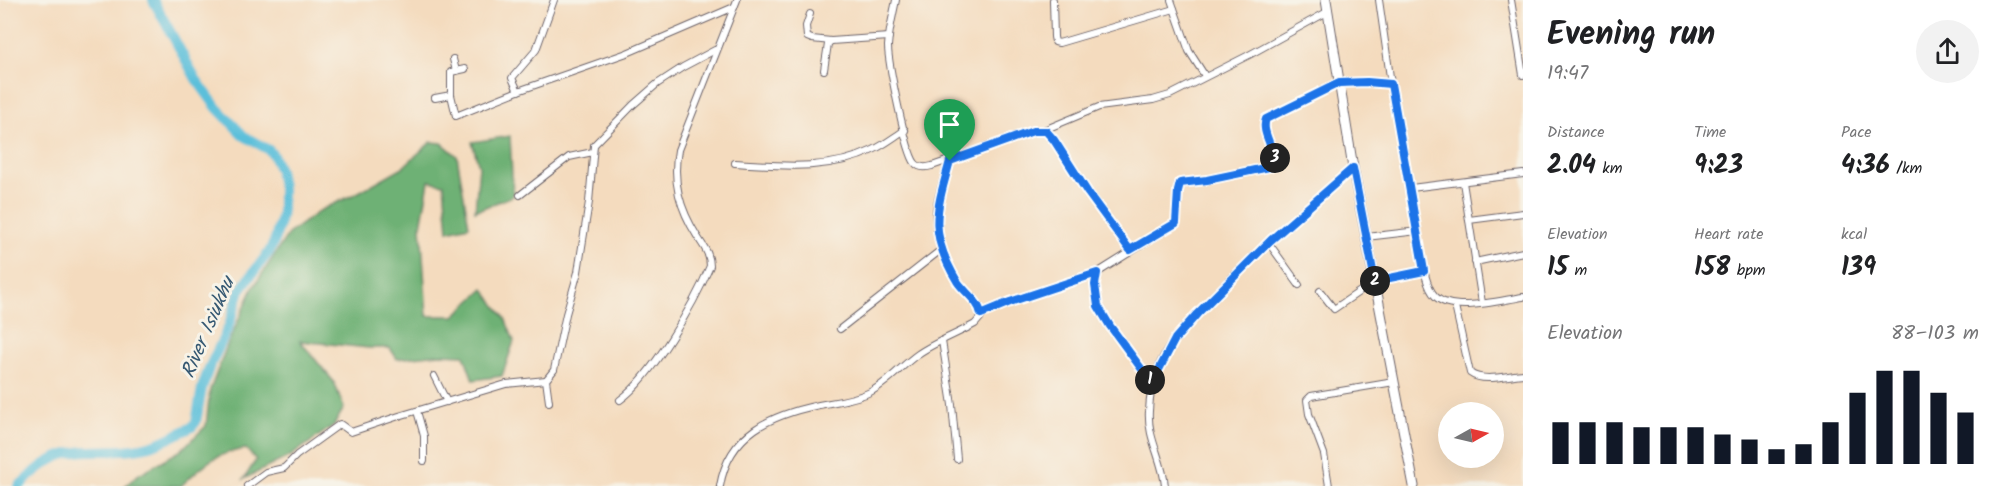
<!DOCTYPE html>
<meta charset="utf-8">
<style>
:root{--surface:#fff;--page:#f2f2f2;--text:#202124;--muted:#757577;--accent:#111827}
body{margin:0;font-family:Kalam,sans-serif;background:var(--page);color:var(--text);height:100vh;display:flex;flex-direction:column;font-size:22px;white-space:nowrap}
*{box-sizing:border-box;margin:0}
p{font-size:20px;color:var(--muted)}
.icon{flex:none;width:33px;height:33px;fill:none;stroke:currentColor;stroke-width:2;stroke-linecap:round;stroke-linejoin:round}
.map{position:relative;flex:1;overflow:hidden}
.panel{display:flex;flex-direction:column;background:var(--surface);width:480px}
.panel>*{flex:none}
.needle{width:39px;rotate:82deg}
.tools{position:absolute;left:1438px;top:402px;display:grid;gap:12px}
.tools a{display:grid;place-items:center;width:66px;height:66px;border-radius:50%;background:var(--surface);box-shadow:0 6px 24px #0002;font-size:30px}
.pin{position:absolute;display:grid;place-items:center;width:51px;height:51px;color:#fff;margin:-62px -26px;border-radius:50% 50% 50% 0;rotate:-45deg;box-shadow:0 0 6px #0007}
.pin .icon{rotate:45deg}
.km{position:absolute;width:30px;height:30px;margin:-15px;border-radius:50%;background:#222;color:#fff;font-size:16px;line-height:30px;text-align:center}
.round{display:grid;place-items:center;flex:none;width:63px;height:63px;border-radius:32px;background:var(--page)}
.summary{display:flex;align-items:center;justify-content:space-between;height:102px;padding:0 24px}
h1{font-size:33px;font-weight:700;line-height:45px}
.metrics{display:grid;grid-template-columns:repeat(3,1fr);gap:9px;height:102px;padding:6px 24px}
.metrics div{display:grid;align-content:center}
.metrics b{font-size:26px;font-weight:700}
.metrics small{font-size:16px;font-weight:400}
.metrics p{font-size:16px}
.chart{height:168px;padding:12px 24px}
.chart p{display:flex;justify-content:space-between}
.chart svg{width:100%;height:108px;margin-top:6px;stroke:var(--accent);stroke-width:6}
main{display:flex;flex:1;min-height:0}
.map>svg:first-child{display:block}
</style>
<main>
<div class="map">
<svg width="1523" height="486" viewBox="0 0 1523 486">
<rect width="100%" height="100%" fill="#f7f3e8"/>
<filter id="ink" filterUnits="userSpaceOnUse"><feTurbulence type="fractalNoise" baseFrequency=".0167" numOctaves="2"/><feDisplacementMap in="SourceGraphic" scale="12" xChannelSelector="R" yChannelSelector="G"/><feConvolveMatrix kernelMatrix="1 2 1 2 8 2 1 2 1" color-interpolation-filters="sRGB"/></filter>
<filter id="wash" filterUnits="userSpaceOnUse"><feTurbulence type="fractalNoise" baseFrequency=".008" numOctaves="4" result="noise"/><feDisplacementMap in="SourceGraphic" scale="24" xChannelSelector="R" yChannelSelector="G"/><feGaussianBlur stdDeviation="1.35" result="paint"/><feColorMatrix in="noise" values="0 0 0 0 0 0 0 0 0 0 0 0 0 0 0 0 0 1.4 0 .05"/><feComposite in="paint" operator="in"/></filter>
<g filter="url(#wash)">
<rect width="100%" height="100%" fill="#f4dbbe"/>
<g fill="#6eb174" stroke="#486a58" stroke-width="1.5">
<path d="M510,136L513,196L475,211L479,166L472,142Z"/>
<path d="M431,142L442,143L457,156L469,226L448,231L444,184L429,181L421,226L427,316H454L484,289L505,318L514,341L502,376L473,380L464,355L439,354L397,359L390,348H369L300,341L334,382L344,408L334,425L292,455L244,479L256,460L246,449C214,453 203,465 181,486H125L139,474L180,451L206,426L210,390L228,343L253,288L288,234L321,210L359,192L403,167Z"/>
</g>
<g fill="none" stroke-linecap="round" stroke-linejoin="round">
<path stroke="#5cbfda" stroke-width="10" d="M19,486C29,477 39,466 52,460C78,445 112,454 140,448C158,445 176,435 192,427L196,422L202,388L209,368L228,328L240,290L269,252L275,240L282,213V187L279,170L273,155L269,150L244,136L217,108L196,79L153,0"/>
</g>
</g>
<g filter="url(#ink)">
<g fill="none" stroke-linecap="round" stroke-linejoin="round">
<g stroke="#6c6369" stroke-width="8">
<g id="minor">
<path d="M554,0L536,50L512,78L518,91L627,53L734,7"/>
<path d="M896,0C893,15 889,30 888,46C888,62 906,152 915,163C919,168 925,168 932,166L1033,131H1046L1055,140L1088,193L1130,250"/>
<path d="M1053,0L1054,37L1055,42L1059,43L1174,9"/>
<path d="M1171,0L1189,51L1205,76"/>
<path d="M1379,0L1391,84L1424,271C1427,280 1428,289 1435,296C1452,314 1501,300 1523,297"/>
<path d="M1511,0L1523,75"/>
<path d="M810,14L806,26L807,37L812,39L831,41"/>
<path d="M453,59L456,71"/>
<path d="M465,69L451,72V95L456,116L518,91"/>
<path d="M824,70L828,44L831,41L889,37"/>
<path d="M435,98L451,95"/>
<path d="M1044,130L1099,107L1153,100L1170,95L1249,55L1327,12"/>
<path d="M735,163C782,166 829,171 873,150C884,145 894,137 905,130"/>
<path d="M1463,182L1482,303"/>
<path d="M1411,188L1523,174"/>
<path d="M520,195L569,157L593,152"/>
<path d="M1469,220L1523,213"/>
<path d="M1366,237L1418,231"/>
<path d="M1268,242L1299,285"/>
<path d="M1475,262L1523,252"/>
<path d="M1320,291L1334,309L1375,281L1424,271"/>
<path d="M1455,306L1470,373C1483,383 1508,375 1523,374"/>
<path d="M981,314L1010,302L1097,273"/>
<path d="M840,329L942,249"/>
<path d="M942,341L952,405L957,459"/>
<path d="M434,376L447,402"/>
<path d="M1152,383L1110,326L1098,306L1095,286L1097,273L1175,224L1177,219L1178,185L1180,184L1207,180L1274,166C1277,150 1259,133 1266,119L1339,83L1367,82L1391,84"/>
<path d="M620,400C652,377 694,304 710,266C710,253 703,246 697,236C680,209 672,182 678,150L737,0"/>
<path d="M549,402L546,380L554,370L566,314L578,272L589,202L594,145L633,105L657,84L683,67L715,50"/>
<path d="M417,411L424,436V461"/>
<path d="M247,486L266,472L284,468L297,455L340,424L351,432L399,416L506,384L546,380"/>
<path d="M720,486C729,433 771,415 819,405C835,402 853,400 868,393C887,384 901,366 918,354C935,342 957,334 975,324L981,317C981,303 969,296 961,286C946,266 934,237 936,211C938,194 945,177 949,161"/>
<path d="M1165,486C1163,460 1147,438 1149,411C1150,385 1159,360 1175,339C1185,325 1199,312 1212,298C1256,252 1304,210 1353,168"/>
<path d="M1329,486L1324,454L1309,414L1307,400L1311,396L1394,382"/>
</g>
</g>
<g stroke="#6c6369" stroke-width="11">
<path id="secondary" d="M1326,0L1353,168L1414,486"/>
</g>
<use href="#minor" stroke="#fff" stroke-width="6"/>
<use href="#secondary" stroke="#fff" stroke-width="9"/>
</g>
</g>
<g fill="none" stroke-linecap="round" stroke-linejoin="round" filter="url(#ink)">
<g stroke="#fff" stroke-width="12">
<path id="route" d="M1367,82L1391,84L1424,271L1375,281L1353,168L1271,240L1197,314L1175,339L1152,383L1110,326L1098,306L1095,285L1097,273L1010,302L981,314C979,301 964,292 957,281C928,233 936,211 950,161L1033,131H1046L1054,140L1088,193L1130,250L1176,223L1178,191L1180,183L1207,180L1274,166C1277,150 1260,133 1266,119L1339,83Z"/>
</g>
<use href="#route" stroke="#1a73e8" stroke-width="8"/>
</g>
<g text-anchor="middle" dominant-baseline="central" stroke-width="6" stroke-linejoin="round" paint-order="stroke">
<g font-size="20" font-style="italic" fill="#365973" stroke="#f7f3e8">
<text transform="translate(209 328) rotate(-67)">River Isiukhu</text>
</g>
</g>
</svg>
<div class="tools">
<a><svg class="needle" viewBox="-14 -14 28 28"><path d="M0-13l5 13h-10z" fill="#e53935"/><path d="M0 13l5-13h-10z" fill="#757577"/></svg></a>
</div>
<div class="pin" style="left:950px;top:161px;background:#1e9e55"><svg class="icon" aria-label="arrive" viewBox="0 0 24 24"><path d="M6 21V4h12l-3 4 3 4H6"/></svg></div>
<b class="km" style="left:1150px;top:380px">1</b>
<b class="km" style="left:1375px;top:281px">2</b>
<b class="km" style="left:1275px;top:158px">3</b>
</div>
<section class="panel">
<div class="summary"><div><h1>Evening run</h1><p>19:47</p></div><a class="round"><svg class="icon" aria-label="share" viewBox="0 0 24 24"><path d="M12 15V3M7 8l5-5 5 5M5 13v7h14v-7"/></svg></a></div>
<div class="metrics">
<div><p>Distance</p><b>2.04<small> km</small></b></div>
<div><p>Time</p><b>9:23</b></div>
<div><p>Pace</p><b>4:36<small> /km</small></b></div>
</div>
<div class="metrics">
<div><p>Elevation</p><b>15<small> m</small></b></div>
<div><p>Heart rate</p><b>158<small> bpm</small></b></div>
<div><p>kcal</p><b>139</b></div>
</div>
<div class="chart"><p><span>Elevation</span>88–103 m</p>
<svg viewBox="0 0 160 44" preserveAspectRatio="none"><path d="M5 44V27M15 44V27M25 44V27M35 44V29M45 44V29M55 44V29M65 44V32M75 44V34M85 44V38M95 44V36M105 44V27M115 44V15M125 44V6M135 44V6M145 44V15M155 44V23"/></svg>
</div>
</section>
</main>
